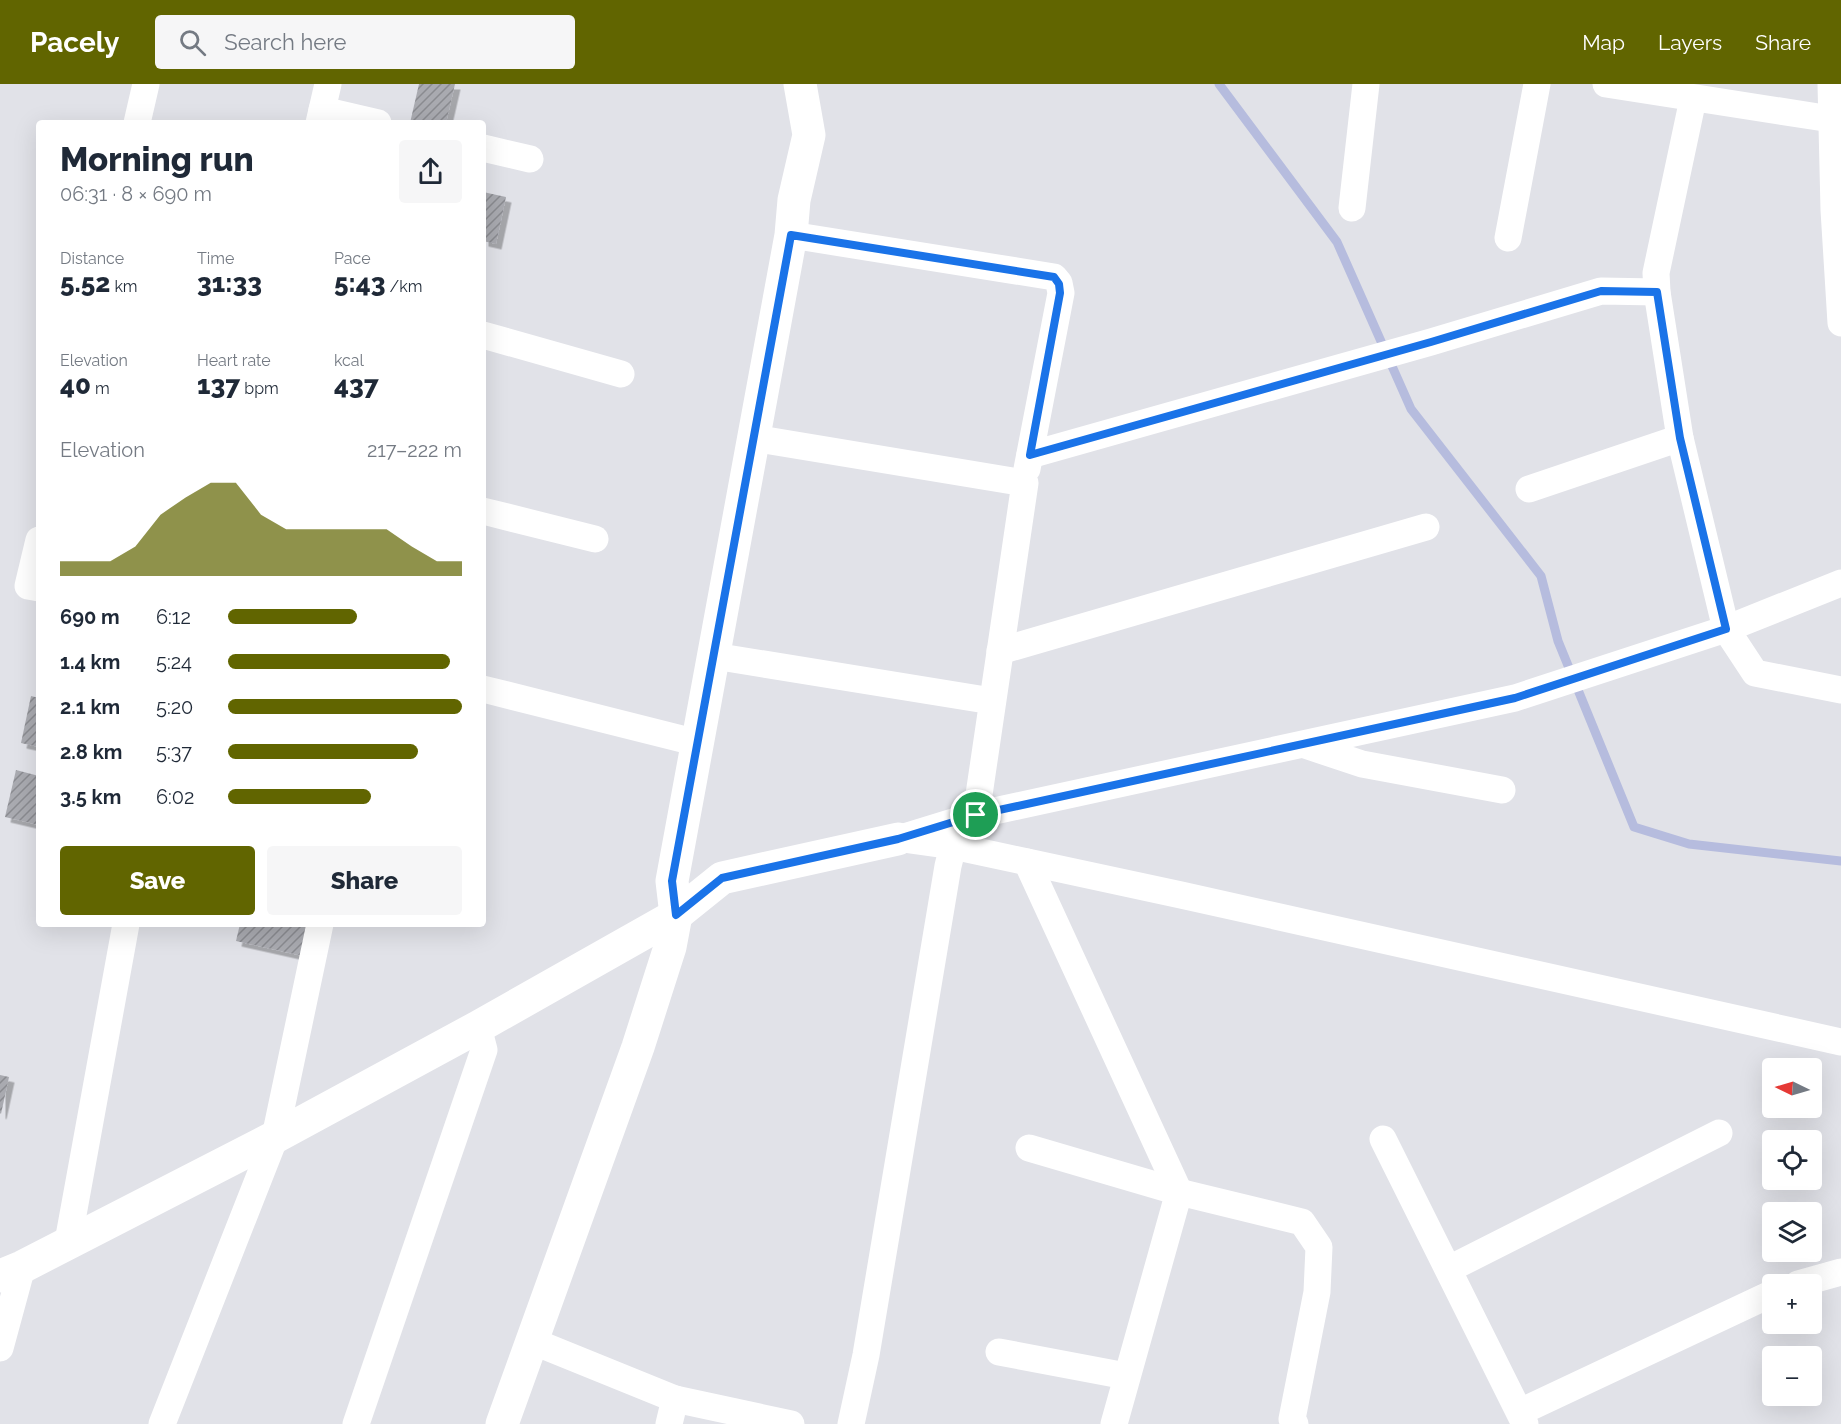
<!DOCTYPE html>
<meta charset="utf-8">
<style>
:root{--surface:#fff;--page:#f6f6f7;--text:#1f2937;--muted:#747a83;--accent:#616500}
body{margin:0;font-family:Raleway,sans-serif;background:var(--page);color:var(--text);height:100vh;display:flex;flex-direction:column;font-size:22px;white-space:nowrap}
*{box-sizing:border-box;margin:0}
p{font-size:20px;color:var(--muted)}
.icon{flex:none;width:33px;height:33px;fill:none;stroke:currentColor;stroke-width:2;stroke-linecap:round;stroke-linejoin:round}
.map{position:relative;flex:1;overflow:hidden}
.drawer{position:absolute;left:36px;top:36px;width:450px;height:807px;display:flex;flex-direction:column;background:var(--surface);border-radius:6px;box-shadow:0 6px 24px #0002}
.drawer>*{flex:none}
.needle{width:39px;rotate:275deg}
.fabs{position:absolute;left:1762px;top:974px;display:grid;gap:12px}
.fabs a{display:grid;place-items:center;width:60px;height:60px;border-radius:6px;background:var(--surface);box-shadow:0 6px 24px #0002;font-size:30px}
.pin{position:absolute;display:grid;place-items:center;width:51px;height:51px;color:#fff;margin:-26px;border:3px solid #fff;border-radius:50%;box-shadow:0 2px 6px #0007}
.round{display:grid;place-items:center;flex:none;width:63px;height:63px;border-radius:6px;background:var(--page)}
.summary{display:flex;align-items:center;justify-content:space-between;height:102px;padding:0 24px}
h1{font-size:33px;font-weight:800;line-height:45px}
.metrics{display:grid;grid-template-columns:repeat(3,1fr);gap:9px;height:102px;padding:6px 24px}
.metrics div{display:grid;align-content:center}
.metrics b{font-size:26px;font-weight:800}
.metrics small{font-size:16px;font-weight:400}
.metrics p{font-size:16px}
.chart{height:168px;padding:12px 24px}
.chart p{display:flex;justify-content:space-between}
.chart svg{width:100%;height:108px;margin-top:6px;fill:var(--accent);opacity:.7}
.button{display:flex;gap:12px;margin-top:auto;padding:12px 24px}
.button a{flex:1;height:69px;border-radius:6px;background:var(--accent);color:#fff;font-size:24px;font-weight:800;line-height:69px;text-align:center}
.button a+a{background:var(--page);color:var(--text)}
ul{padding:0 24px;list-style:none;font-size:20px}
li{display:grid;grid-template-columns:96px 72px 1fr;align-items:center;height:45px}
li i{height:15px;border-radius:8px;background:var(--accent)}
header{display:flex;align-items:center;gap:36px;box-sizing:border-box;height:84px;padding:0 30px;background:var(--accent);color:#fff}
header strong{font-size:28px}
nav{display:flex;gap:33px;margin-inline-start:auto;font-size:21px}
.search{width:420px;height:54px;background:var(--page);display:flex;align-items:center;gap:15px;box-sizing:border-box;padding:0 21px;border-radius:6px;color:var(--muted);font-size:22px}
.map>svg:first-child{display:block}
</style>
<header>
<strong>Pacely</strong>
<div class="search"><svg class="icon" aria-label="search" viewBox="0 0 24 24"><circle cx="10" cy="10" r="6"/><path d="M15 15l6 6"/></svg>Search here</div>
<nav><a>Map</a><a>Layers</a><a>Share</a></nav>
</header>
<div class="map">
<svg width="1841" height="1340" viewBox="0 0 1841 1340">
<defs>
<pattern id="building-hatch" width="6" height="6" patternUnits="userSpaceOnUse" patternTransform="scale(1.5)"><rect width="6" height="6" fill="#a9aab0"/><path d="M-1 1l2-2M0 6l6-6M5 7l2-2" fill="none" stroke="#8a8b90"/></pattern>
<filter id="shadow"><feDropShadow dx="5.5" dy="5.5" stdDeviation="0" flood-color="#0004"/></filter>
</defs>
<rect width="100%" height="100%" fill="#e1e2e8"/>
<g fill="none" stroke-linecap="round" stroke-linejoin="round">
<path stroke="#b6bcde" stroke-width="9" d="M1219,0L1337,158L1411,325L1541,492L1558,557L1634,743L1689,760L1841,777"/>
</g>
<g fill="url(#building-hatch)" filter="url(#shadow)">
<path d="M419,0H455L446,39L432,36L431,39H410Z"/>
<path d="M483,108L506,113L496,160L483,157Z"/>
<path d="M31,612L39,614V663L21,659Z"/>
<path d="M16,686L39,692V741L5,733Z"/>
<path d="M240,840H310L303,872L236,857Z"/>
<path d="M0,991L9,993L1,1030L0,1029Z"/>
</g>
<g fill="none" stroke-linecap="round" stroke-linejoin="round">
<g stroke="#fff" stroke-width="27">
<path d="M1606,0L1831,35"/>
<path d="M1831,0L1834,126L1841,239"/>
<path d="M1693,15L1656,189L1657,208L1680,354L1726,545L1755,589L1841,606"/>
<path d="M322,26L378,39"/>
<path d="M137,39L146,0"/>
<path d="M319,39L328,0"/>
<path d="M483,64L530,75"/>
<path d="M1352,124L1366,0"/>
<path d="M791,151L1054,193L1059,199L1061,209L1027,385"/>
<path d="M1508,154L1537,0"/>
<path d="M483,251L621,290"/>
<path d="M753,354L1025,399L976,731"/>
<path d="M1030,371L1431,258L1601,207L1657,208"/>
<path d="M1529,405L1680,354"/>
<path d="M483,427L595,455"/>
<path d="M39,456L28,502L39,504"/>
<path d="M1000,567L1426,443"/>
<path d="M714,572L992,617"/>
<path d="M483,605L698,659"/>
<path d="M1305,661L1362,680L1502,706"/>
<path d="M898,755L976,731L1515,614L1726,545L1841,499"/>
<path d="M910,756L953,762L1181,811L1841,958"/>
<path d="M1027,778L1179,1108"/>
<path d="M1383,1055L1525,1340"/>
<path d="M1029,1064L1179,1108"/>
<path d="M68,1158L126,840"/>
<path d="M1449,1185L1719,1049"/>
<path d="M1798,1200L1841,1188"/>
<path d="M532,1257L675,1315L791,1340"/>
<path d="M0,1264L22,1183"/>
<path d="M999,1268L1126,1292"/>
<path d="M1520,1328L1773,1209"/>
<path d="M162,1340L275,1053L320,840"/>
<path d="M356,1340L484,966L478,943"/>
<path d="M669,1340L675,1315"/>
<path d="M851,1340L866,1271L948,782L953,762"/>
<path d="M1114,1340L1179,1108L1302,1138L1319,1163L1317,1208L1292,1335L1295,1340"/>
</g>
<path stroke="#fff" stroke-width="33" d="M0,1192L22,1183L275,1053L478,943L676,831L722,794L898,755"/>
<path stroke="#fff" stroke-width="33" d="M502,1340L638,963L670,863L676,831L672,797L791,151L794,116L809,51L800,0"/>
</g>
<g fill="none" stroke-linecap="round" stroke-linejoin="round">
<g stroke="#fff" stroke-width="12">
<path id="route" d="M791,151L1054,193L1059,200L1060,209L1030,371L1431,258L1601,207L1657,208L1680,354L1726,545L1515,614L976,731L898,755L722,794L676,831L672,797Z"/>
</g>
<use href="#route" stroke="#1a73e8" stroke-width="8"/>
</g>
</svg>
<div class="fabs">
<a><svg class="needle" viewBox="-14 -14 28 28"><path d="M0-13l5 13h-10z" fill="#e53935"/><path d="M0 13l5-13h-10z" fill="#747a83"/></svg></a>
<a><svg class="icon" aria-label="locate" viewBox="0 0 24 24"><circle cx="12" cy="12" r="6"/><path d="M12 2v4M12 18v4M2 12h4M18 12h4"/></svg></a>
<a><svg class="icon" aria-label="layers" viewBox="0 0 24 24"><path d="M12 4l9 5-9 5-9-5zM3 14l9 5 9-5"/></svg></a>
<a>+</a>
<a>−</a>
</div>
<div class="pin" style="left:976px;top:731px;background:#1e9e55"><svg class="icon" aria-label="arrive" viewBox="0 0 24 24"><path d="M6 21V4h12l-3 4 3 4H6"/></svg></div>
<section class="drawer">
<div class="summary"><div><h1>Morning run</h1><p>06:31 · 8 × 690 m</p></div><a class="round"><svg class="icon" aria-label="share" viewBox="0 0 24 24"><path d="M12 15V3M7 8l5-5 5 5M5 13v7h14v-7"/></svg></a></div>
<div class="metrics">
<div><p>Distance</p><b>5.52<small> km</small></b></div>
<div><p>Time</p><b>31:33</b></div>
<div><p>Pace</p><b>5:43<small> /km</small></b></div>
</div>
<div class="metrics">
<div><p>Elevation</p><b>40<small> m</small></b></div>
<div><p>Heart rate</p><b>137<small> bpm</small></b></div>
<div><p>kcal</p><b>437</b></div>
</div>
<div class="chart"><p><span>Elevation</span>217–222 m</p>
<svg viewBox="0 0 160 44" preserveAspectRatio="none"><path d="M0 44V38L10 38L20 38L30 32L40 19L50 12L60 6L70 6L80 19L90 25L100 25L110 25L120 25L130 25L140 32L150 38L160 38V44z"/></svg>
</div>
<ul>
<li><b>690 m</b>6:12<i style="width:55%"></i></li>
<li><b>1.4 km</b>5:24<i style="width:95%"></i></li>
<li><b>2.1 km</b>5:20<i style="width:100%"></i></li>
<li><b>2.8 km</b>5:37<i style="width:81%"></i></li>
<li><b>3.5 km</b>6:02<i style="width:61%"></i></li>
</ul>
<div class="button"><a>Save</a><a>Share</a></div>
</section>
</div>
